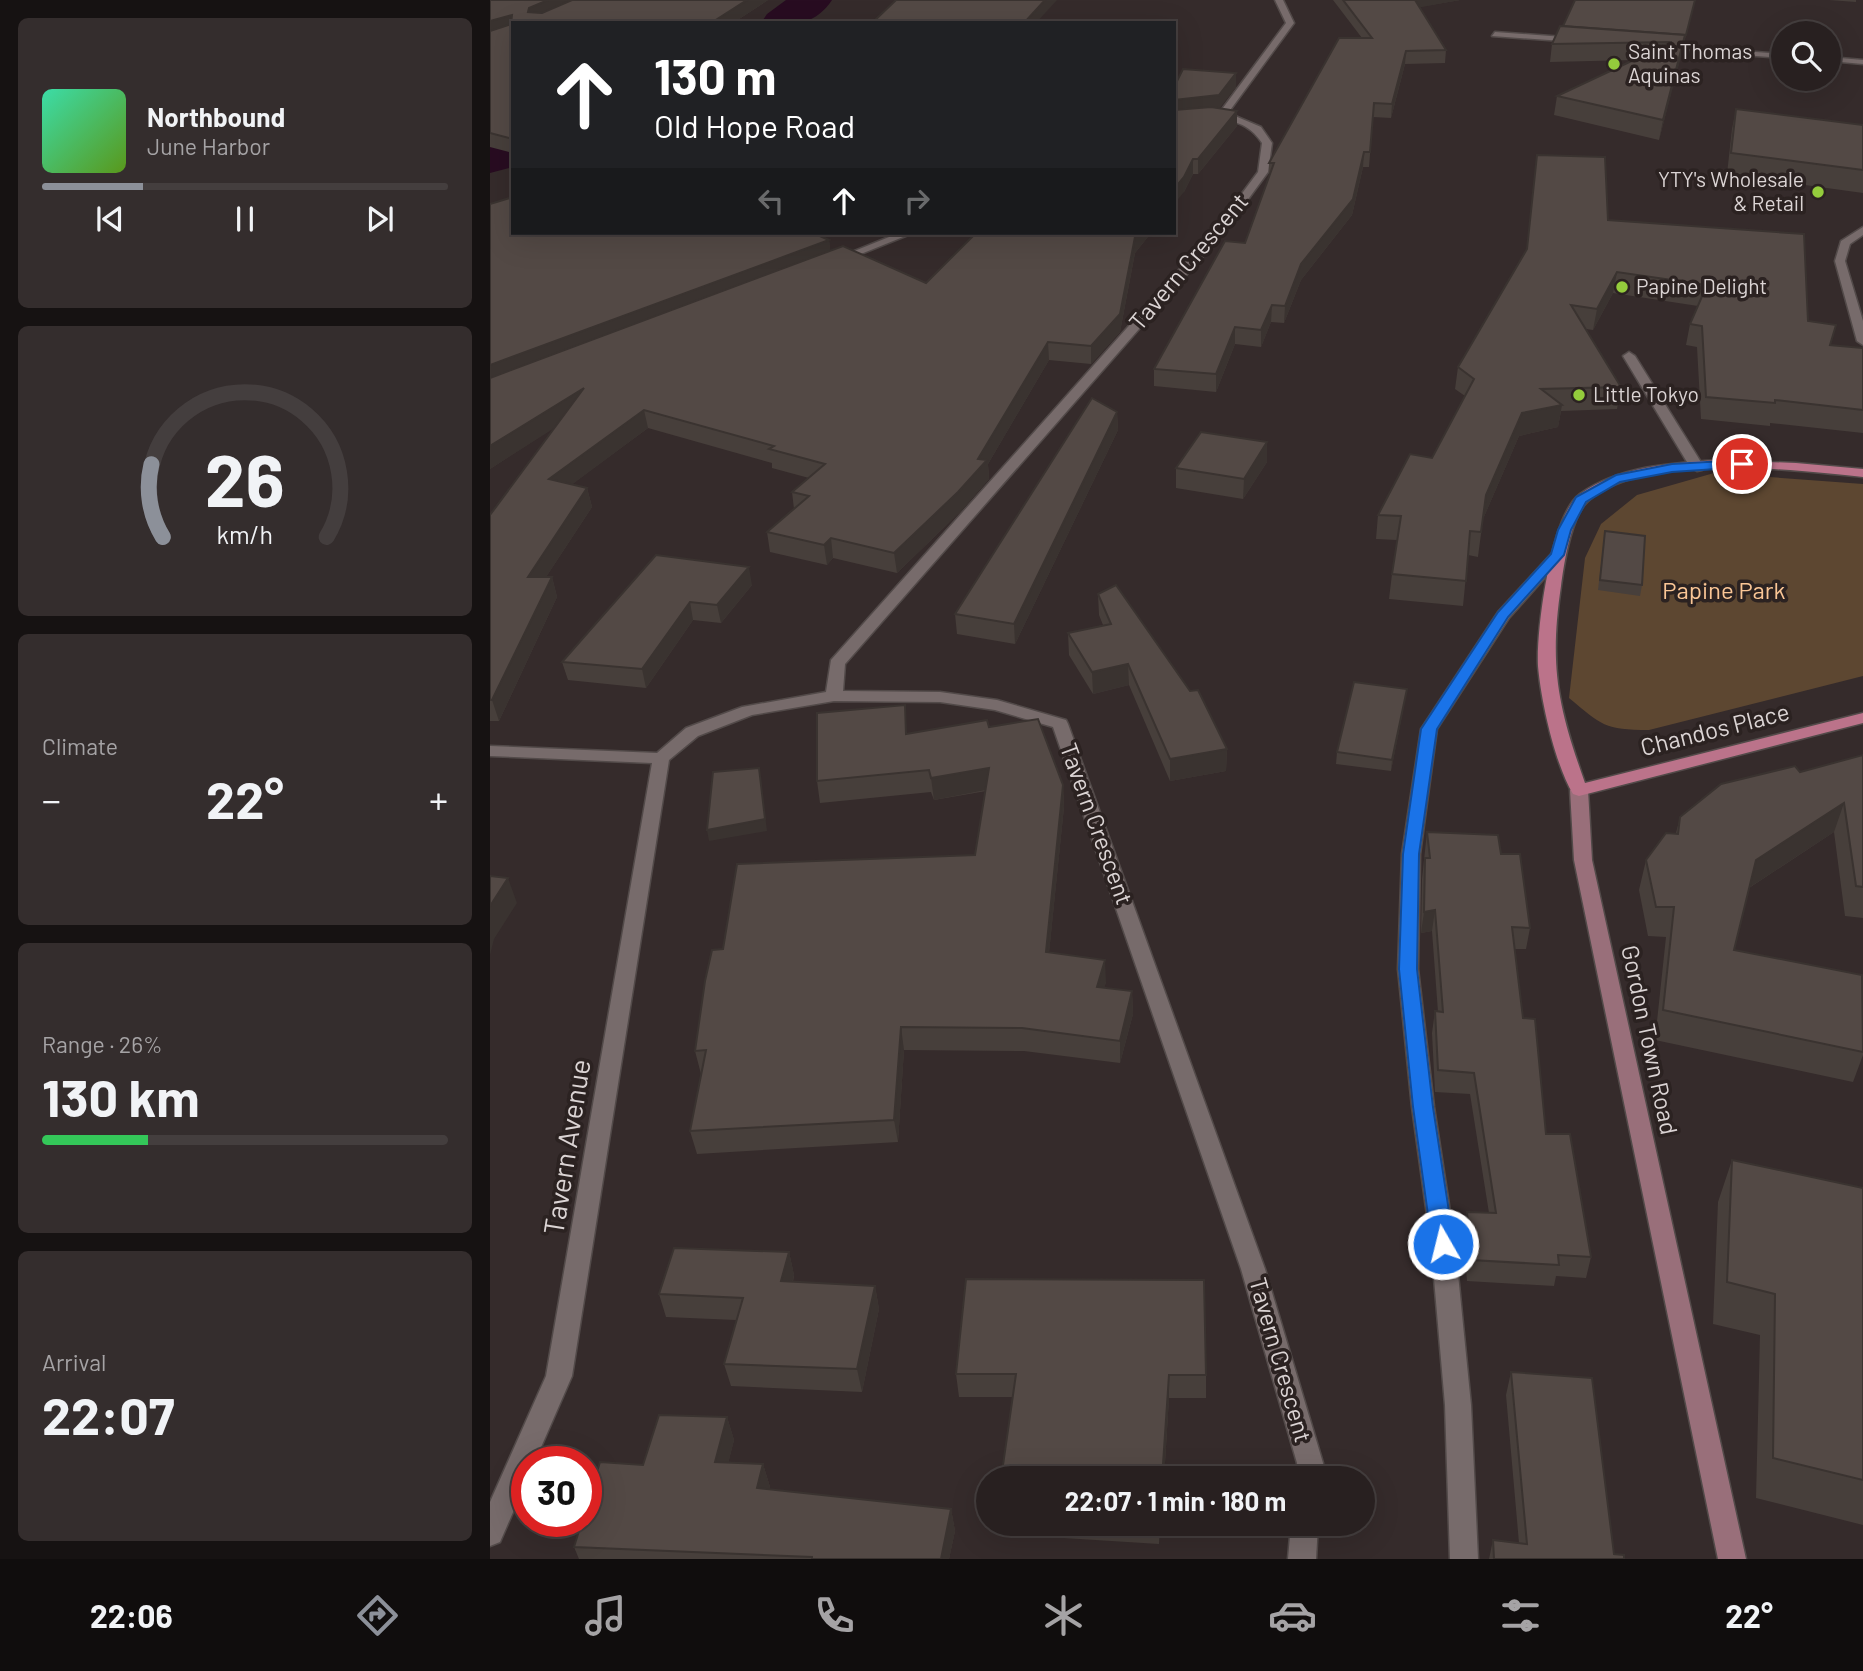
<!DOCTYPE html>
<html lang="en">
<head>
<meta charset="utf-8">
<style>
  :root { --surface:#282020; --page:#342d2d; --text:#f1f3f6; --muted:#a5a3a5; --line:#443e3e; --accent:#8c9099 }
  body { margin:0; font-family:Barlow,sans-serif; background:var(--page); color:var(--text); height:100vh; display:flex; flex-direction:column; font-size:26px; white-space:nowrap }
  * { box-sizing:border-box; margin:0 }
  p { font-size:23px; color:var(--muted) }
  .icon { flex:none; width:38px; height:38px; fill:none; stroke:currentColor; stroke-width:2; stroke-linecap:round; stroke-linejoin:round }
  .map { position:relative; flex:1; overflow:hidden }
  .panel { display:flex; flex-direction:column; gap:18px; padding:18px; background:#161212; width:490px }
  .panel>* { flex:none }
  .hud { position:absolute; left:21px; top:21px; width:665px; height:214px; border-radius:0px; box-shadow:0 7px 28px #0002,0 0 0 2px var(--line); background:#202124; color:#fff; overflow:hidden }
  .buttons { position:absolute; left:1281px; top:21px; display:grid; gap:14px }
  .buttons a { display:grid; place-items:center; width:70px; height:70px; border-radius:50%; background:var(--surface); box-shadow:0 7px 28px #0002,0 0 0 2px var(--line); font-size:35px }
  .speed { position:absolute; left:21px; top:1446px; display:flex; gap:14px; font-size:35px; font-weight:700; text-align:center }
  .speed>* { display:grid; place-content:center; width:91px; height:91px; border-radius:50%; background:var(--surface); box-shadow:0 7px 28px #0002,0 0 0 2px var(--line); line-height:1 }
  .speed .limit { border:10px solid #d22; background:#fff; color:#111 }
  .pin { position:absolute; display:grid; place-items:center; width:60px; height:60px; color:#fff; margin:-30px; border:4px solid #fff; border-radius:50%; box-shadow:0 2px 7px #0007 }
  .me { position:absolute; width:77px; margin:-38px; rotate:352deg; stroke-linejoin:round; filter:drop-shadow(0 0 5px #0008) }
  .turn { display:flex; align-items:center; gap:24px; height:147px; padding:0 28px; font-size:32px }
  .turn .icon { width:91px; height:91px; stroke-width:2.5 }
  .turn b { display:block; font-size:49px; line-height:60px }
  .lanes { display:flex; align-items:center; height:66px; padding:0 28px; background:#0003; justify-content:center; gap:35px; direction:ltr }
  .lanes .off { opacity:.35 }
  .big { font-size:52px; font-weight:700; line-height:1.1 }
  .panel .card { flex:1; display:flex; flex-direction:column; justify-content:center; gap:10px; min-width:0; padding:0 24px; border-radius:10px; background:var(--page) }
  .panel .dial { align-items:center; gap:0 }
  .dial svg { height:182px; overflow:visible; fill:none; stroke:var(--line); stroke-width:7; stroke-linecap:round; text-anchor:middle }
  .dial text { fill:var(--text); stroke:none }
  .song { display:flex; align-items:center; gap:21px }
  .cover { width:84px; height:84px; border-radius:10px; background:linear-gradient(135deg,hsl(160 70% 55%),hsl(90 70% 35%)) }
  .played { height:7px; border-radius:4px; background:linear-gradient(90deg,var(--accent) 25%,var(--line) 25%) }
  .keys { display:flex; justify-content:space-around; direction:ltr }
  .heat { display:flex; justify-content:space-between; align-items:center; font-size:38px; direction:ltr }
  .charge { height:10px; border-radius:5px; background:linear-gradient(90deg,#34c759 26%,var(--line) 0) }
  .trip { position:absolute; left:486px; top:1466px; width:399px; height:70px; border-radius:35px; background:var(--surface); box-shadow:0 7px 28px #0002,0 0 0 2px var(--line); font-weight:700; line-height:70px; text-align:center }
  .tabs { display:flex; height:112px; justify-content:space-around; align-items:center; background:#100d0d; color:var(--muted) }
  .tabs .icon { width:49px; height:49px }
  .tabs .selected { color:var(--accent) }
  .tabs b { font-size:32px; color:var(--text) }
  main { display:flex; flex:1; min-height:0 }
  .map>svg:first-child { display:block }
  .green { fill:#5d4731 }
  .lines { fill:none; stroke-linecap:round; stroke-linejoin:round }
  .river { fill:#280c21; fill-rule:evenodd }
  .lane-casing { stroke:#524a49; stroke-width:3 }
  .street-casing { stroke:#524a49; stroke-width:3 }
  .secondary-casing { stroke:#524a49; stroke-width:3 }
  .primary-casing { stroke:#524a49; stroke-width:3 }
  .lane { fill:#776b6b; fill-rule:evenodd }
  .street { fill:#776b6b; fill-rule:evenodd }
  .secondary { fill:#996f7a; fill-rule:evenodd }
  .primary { fill:#bb738a; fill-rule:evenodd }
  .wall { fill:#473f3b }
  .shaded-wall { fill:#3a3330 }
  .building { fill:#534945; stroke:#3a3330; stroke-width:2 }
  .route { fill:#1a73e8; stroke:#114b97; stroke-width:2 }
  .poi-dot { fill:#94cc3c; stroke:#2b2221; stroke-width:2.5 }
  .labels { text-anchor:middle; stroke-width:7; stroke-linejoin:round; paint-order:stroke }
  .far-poi-label { font-size:21px; fill:#dbd4d4; stroke:#2b2221; text-anchor:start }
  .street-label { font-size:24px; fill:#dbd4d4; stroke:#2b2221 }
  .park-label { font-size:24px; fill:#fac696; stroke:#2b2221 }
  .near-street-label { font-size:28px; fill:#dbd4d4; stroke:#2b2221 }
</style>
</head>
<body>
<main>
<section class="panel">
<div class="card">
<div class="song"><i class="cover"></i><div><b>Northbound</b><p>June Harbor</p></div></div>
<div class="played"></div>
<div class="keys"><svg class="icon" aria-label="previous" viewBox="0 0 24 24"><path d="M18 5L8 12l10 7zM5 5v14"/></svg><svg class="icon" aria-label="pause" viewBox="0 0 24 24"><path d="M8 5v14M16 5v14"/></svg><svg class="icon" aria-label="next" viewBox="0 0 24 24"><path d="M6 5l10 7-10 7zM19 5v14"/></svg></div>
</div>
<div class="card dial"><svg viewBox="0 0 100 80">
<path d="M14 69A42 42 0 1 1 86 69"/>
<path d="M14 69A42 42 0 0 1 9 37" stroke="#8c9099"/>
<text x="50" y="56" font-size="32" font-weight="700">26</text>
<text x="50" y="72" font-size="11">km/h</text>
</svg></div>
<div class="card"><p>Climate</p>
<div class="heat"><a>−</a><b class="big">22°</b><a>+</a></div>
</div>
<div class="card"><p>Range · 26%</p><b class="big">130 km</b><div class="charge"></div></div>
<div class="card"><p>Arrival</p><b class="big">22:07</b></div>
</section>
<div class="map">
<svg width="1373" height="1559" viewBox="0 0 1373 1559">
  <rect width="100%" height="100%" fill="#352b2b"/>
  <path class="green" d="M1224,473L1373,484V676L1159,730C1114,730 1112,725 1079,698L1095,558L1111,524L1147,495Z"/>
  <g class="lines">
    <g class="river">
      <path d="M296,0H342C322,29 302,23 271,23L277,14Z"/>
      <path d="M23,135V167L0,173V141Z"/>
    </g>
    <g class="lane-casing">
      <g id="lane">
        <path d="M1005,32L1087,38L1091,40L1087,42L1002,36Z"/>
        <path d="M1168,45L1293,54V58L1171,49Z"/>
        <path d="M1339,57L1373,60V64L1339,61Z"/>
        <path d="M1373,227V235L1360,244L1355,261L1373,321V345L1367,341L1345,261L1351,241Z"/>
        <path d="M1139,352L1145,356L1214,467L1212,470L1207,471L1200,467L1133,356Z"/>
      </g>
    </g>
    <g class="street-casing">
      <g id="street">
        <path d="M785,0H793L804,23L738,113L771,127L782,143L778,172L735,231L355,664L353,691L450,692L507,700L576,720L578,724L775,1269L833,1463L832,1479H806L807,1463L751,1269L563,727L505,710L450,702L344,701L262,715L208,736L179,760L82,1376L45,1461H37V1480L10,1542L0,1546V1502L56,1376L162,763L0,756V746L167,753L196,728L252,707L336,692L341,660L727,227L768,172L772,143C752,112 716,118 684,122V116L730,112L796,23Z"/>
        <path d="M409,233H423L351,262L342,260Z"/>
        <path d="M1068,551L1075,555L1019,618L947,729L930,854L928,969L944,1107L965,1244L981,1405L988,1559H960L955,1405L941,1244L922,1107L908,969L912,854L931,729L1008,612L1063,552Z"/>
        <path d="M801,1524H828L826,1559H798Z"/>
      </g>
    </g>
    <g class="secondary-casing">
      <path id="secondary" d="M1089,784L1098,790L1102,860L1256,1559H1228L1084,860L1080,790Z"/>
    </g>
    <g class="primary-casing">
      <path id="primary" d="M1228,460L1306,463L1373,469V477C1303,470 1155,451 1098,501C1081,516 1074,564 1071,586C1059,667 1068,707 1095,783L1373,713V723L1089,796L1083,794C1065,764 1051,701 1048,666C1046,630 1061,515 1090,494C1130,466 1182,463 1228,460Z"/>
    </g>
    <use href="#lane" class="lane"/>
    <use href="#street" class="street"/>
    <use href="#secondary" class="secondary"/>
    <use href="#primary" class="primary"/>
  </g>
  <g class="wall">
    <path d="M0,0H278L243,23H23V153L0,147Z"/>
    <path d="M843,0H970L929,7L956,50L955,63L915,64L901,118L883,117L879,167H873L862,215L811,280L794,323L781,322L771,347L745,344L726,392L664,386V369L755,243L779,178V163L872,38Z"/>
    <path d="M1085,0H1205L1169,140L1064,115L1067,96L1143,60L1060,62L1062,44L1073,26Z"/>
    <path d="M1339,0H1366V2Z"/>
    <path d="M746,73V87L729,108L747,126L708,174H703L694,192L684,87Z"/>
    <path d="M1246,109L1373,125V193L1237,174L1242,129Z"/>
    <path d="M0,204L23,233H326H324L339,240L340,250L436,283L486,233H661L645,253L630,332L601,364L559,360L498,464L499,479L470,512L407,573L343,558L337,565L280,552L277,532L304,509L302,492L319,478L282,468V463L158,428L82,484L97,488L102,507L56,577H62L67,597L9,721H0V515L65,427L0,469Z"/>
    <path d="M1118,220L1318,321L1341,345L1373,348V433L1280,423V426L1211,419L1207,347L1196,345L1200,324L1208,306L1123,293L1103,330L1096,329L1131,387L1127,409L1071,411L1068,427L1029,436L993,519L988,557L978,555L973,606L899,599L902,574L907,540L886,539L888,515L942,458L975,396L965,389L968,367Z"/>
    <path d="M627,412L628,430L525,644L467,634L465,614Z"/>
    <path d="M777,462L753,499L686,488V468Z"/>
    <path d="M1115,531L1152,585L1150,596L1108,590Z"/>
    <path d="M166,555L262,585L231,623L203,620L156,688L78,680L72,662Z"/>
    <path d="M608,594L737,749L736,771L680,781L639,685L603,694L579,655L578,633L613,625L609,615Z"/>
    <path d="M917,689L915,700L901,771L846,764L847,752Z"/>
    <path d="M499,727L573,785L574,807L559,952L616,982L614,988L642,991L643,1014L630,1063L534,1051L414,1050L408,1142L207,1154L200,1131L211,1074L205,1051L233,949L485,855L496,791L444,800L441,792L330,803L327,781L418,734Z"/>
    <path d="M1373,755V918L1355,916L1344,832L1259,888L1244,950L1373,1016V1055L1363,1082L1165,1040L1176,937L1158,936L1149,890L1156,860L1186,833L1190,817L1310,772Z"/>
    <path d="M937,832L1011,854L1040,928L1036,949H1024L1033,1018L1056,1134L1101,1257L1096,1278L1066,1276L1064,1286L977,1281L973,1233L977,1212L999,1213L980,1094L945,1092L942,1033L945,1011L948,1012L942,931L931,933L932,879Z"/>
    <path d="M1242,1160L1373,1188V1525L1266,1498L1270,1335L1223,1324L1228,1202Z"/>
    <path d="M299,1252L304,1275L303,1282L385,1286L389,1309L372,1392L241,1386L234,1364L246,1320L176,1317L169,1294Z"/>
    <path d="M1021,1372L1124,1554L1134,1559H999L1003,1540L1029,1543L1016,1395Z"/>
    <path d="M466,1374L716,1375V1398H679L674,1479H511L523,1397H469Z"/>
    <path d="M237,1417L244,1440L238,1463L273,1464L280,1487L279,1489L461,1509L465,1531L459,1559H89L84,1547L153,1465Z"/>
    <path d="M508,1524H670L669,1544L509,1534Z"/>
  </g>
  <g class="shaded-wall">
    <path d="M58,0H89L41,23L38,12L39,8Z"/>
    <path d="M257,0H278L243,23H221Z"/>
    <path d="M555,0H567L546,23H534Z"/>
    <path d="M922,0H970L921,9Z"/>
    <path d="M22,15L23,23L0,35V21Z"/>
    <path d="M1195,35L1192,53L1169,140L1173,120Z"/>
    <path d="M916,51L915,64L901,118L902,104Z"/>
    <path d="M746,73V87L729,109L684,114V100Z"/>
    <path d="M747,111V126L708,174V159Z"/>
    <path d="M874,152L873,167L862,215L811,280L794,323L795,306L811,264Z"/>
    <path d="M703,159V174L694,192L684,204V189Z"/>
    <path d="M648,233H661L645,253L630,332L601,364V346L645,237Z"/>
    <path d="M339,240L341,256L0,385V365Z"/>
    <path d="M1127,272L1123,293L1103,330L1107,309Z"/>
    <path d="M782,305L781,322L771,347V330Z"/>
    <path d="M745,327V344L726,392V374Z"/>
    <path d="M558,342L559,360L498,464L499,479L470,512L407,573L404,553L488,459Z"/>
    <path d="M94,388L99,406L0,469V446Z"/>
    <path d="M1072,405L1068,427L1029,436L993,519L988,557L996,495L1032,413Z"/>
    <path d="M154,410L158,428L64,498L59,479Z"/>
    <path d="M627,412L628,430L525,644L524,624Z"/>
    <path d="M777,442V462L753,499L754,479Z"/>
    <path d="M97,488L102,507L43,597L38,577Z"/>
    <path d="M341,538L343,558L337,565L334,545Z"/>
    <path d="M259,567L262,585L231,623L227,605Z"/>
    <path d="M62,577L67,597L9,721L2,700Z"/>
    <path d="M200,602L203,620L156,688L152,669Z"/>
    <path d="M638,664L639,685L603,694L602,672Z"/>
    <path d="M917,689L915,700L901,771L902,760Z"/>
    <path d="M737,749L736,771L680,781V759Z"/>
    <path d="M269,768L277,831L219,841L217,830Z"/>
    <path d="M499,768L501,789L444,800L441,778Z"/>
    <path d="M573,785L574,807L557,974L556,952Z"/>
    <path d="M1354,803L1344,832L1257,889L1266,860Z"/>
    <path d="M18,878L27,903L4,939L0,955V906Z"/>
    <path d="M945,910L942,931L931,933L934,912Z"/>
    <path d="M615,960L616,982L608,1010L607,987Z"/>
    <path d="M642,991L643,1014L630,1063V1041Z"/>
    <path d="M411,1027L414,1050L408,1142L404,1120Z"/>
    <path d="M299,1252L304,1275L297,1304L291,1281Z"/>
    <path d="M385,1286L389,1309L372,1392L367,1369Z"/>
    <path d="M679,1375V1398L674,1479H672Z"/>
    <path d="M237,1417L244,1440L233,1485L225,1462Z"/>
    <path d="M273,1464L280,1487L274,1510L267,1488Z"/>
    <path d="M461,1509L465,1531L459,1559H451Z"/>
    <path d="M669,1524H670L669,1544Z"/>
  </g>
  <g class="building">
    <path d="M0,0H58L39,8L38,12L52,13L82,0H257L221,23H23V139L0,133V31L21,24L22,15L0,21Z"/>
    <path d="M406,0H555L534,23H382Z"/>
    <path d="M853,0H925L956,50L916,51L902,104L884,103L880,152H874L863,199L811,264L795,306L782,305L771,330L745,327L726,374L664,369L735,241L755,243L784,163H779L849,38H882Z"/>
    <path d="M1085,0H1205L1196,35L1073,26Z"/>
    <path d="M1070,26L1195,35L1173,120L1067,96L1182,42L1062,44Z"/>
    <path d="M693,69L746,73L729,95L684,100V87Z"/>
    <path d="M721,107L747,111L708,159H703L694,177L684,189V110Z"/>
    <path d="M1246,109L1373,125V170L1241,153Z"/>
    <path d="M1047,155L1115,157L1118,220L1314,234L1318,321L1346,325L1340,345L1373,348V410L1285,400V403L1216,397L1212,326L1200,324L1217,285L1127,272L1107,309L1081,305L1131,387L1051,389L1072,405L1032,413L996,495L991,532L980,531L976,581L902,574L911,516L888,515L920,454L942,458L984,379L968,367L1037,249Z"/>
    <path d="M23,197V233H323L339,240L0,365V204Z"/>
    <path d="M486,233H648L645,237L630,314L601,346L558,342L488,459L497,460L468,492L404,553L341,538L334,545L277,532L319,496L302,492L335,464L279,449L284,446L154,410L59,479L97,488L38,577H62L2,700H0V515L94,388L0,446V378L353,246L436,283Z"/>
    <path d="M602,398L627,412L524,624L465,614Z"/>
    <path d="M711,432L777,442L754,479L686,468Z"/>
    <path d="M1115,531L1155,536L1152,585L1110,580Z"/>
    <path d="M166,555L259,567L227,605L200,602L152,669L72,662Z"/>
    <path d="M626,585L700,691L708,690L737,749L680,759L638,664L602,672L578,633L621,624L608,594Z"/>
    <path d="M864,682L917,689L902,760L847,752Z"/>
    <path d="M415,705L416,734L497,720L499,727L548,719L573,785L556,952L615,960L607,987L642,991L630,1041L532,1028L411,1027L404,1120L200,1131L216,1050L205,1051L215,981L222,950L233,949L247,864L485,855L499,768L441,778L439,770L327,781V713Z"/>
    <path d="M1373,755V887L1366,886L1354,803L1266,860L1244,950L1372,975L1373,1052L1173,1010L1184,907H1166L1156,860L1176,833L1188,834L1190,817L1231,784L1305,766L1310,772Z"/>
    <path d="M269,768L275,819L217,830L223,772Z"/>
    <path d="M937,832L1008,835L1011,854H1030L1040,928L1022,927L1033,1018L1045,1019L1056,1134H1080L1101,1257L1068,1255L1069,1265L981,1260L977,1212L1006,1213L984,1073L948,1070L945,1011L953,1012L945,910L934,912L935,858H940Z"/>
    <path d="M0,876L18,878L0,906Z"/>
    <path d="M1242,1160L1373,1188V1480L1283,1458L1285,1294L1237,1282Z"/>
    <path d="M184,1248L299,1252L291,1281L385,1286L367,1369L234,1364L253,1298L169,1294Z"/>
    <path d="M476,1279L714,1280L716,1375H679L672,1479H511L526,1374H466Z"/>
    <path d="M1021,1372L1102,1378L1124,1554L1134,1555V1559H1004L1003,1540L1037,1544Z"/>
    <path d="M169,1415L237,1417L225,1462L273,1464L267,1488L461,1509L451,1559H322V1557L84,1547L92,1521H96V1507L110,1462L153,1465Z"/>
  </g>
  <path class="route" d="M1252,460L1258,464L1256,467L1182,472L1130,482L1096,502L1081,530L1074,555L1018,617L947,729L929,854L927,969L943,1107L964,1244L960,1250L953,1253L945,1250L942,1244L923,1107L909,969L913,854L931,729L1008,612L1061,554L1068,530L1086,497L1126,475L1182,464Z"/>
  <g class="poi-dot">
    <circle cx="1124" cy="64" r="7"/>
    <circle cx="1328" cy="192" r="7"/>
    <circle cx="1132" cy="287" r="7"/>
    <circle cx="1089" cy="395" r="7"/>
  </g>
  <g class="labels">
    <g class="far-poi-label">
      <text x="1138" y="59">Saint Thomas<tspan x="1138" dy="24">Aquinas</tspan></text>
      <text x="1314" y="187" text-anchor="end">YTY's Wholesale<tspan x="1314" dy="24">&amp; Retail</tspan></text>
      <text x="1146" y="294">Papine Delight</text>
      <text x="1103" y="402">Little Tokyo</text>
    </g>
    <g class="street-label">
      <text transform="translate(699 262) rotate(-50)" y="8">Tavern Crescent</text>
      <text transform="translate(1225 730) rotate(-14)" y="8">Chandos Place</text>
      <text transform="translate(606 824) rotate(70)" y="8">Tavern Crescent</text>
      <text transform="translate(1159 1040) rotate(78)" y="8">Gordon Town Road</text>
      <text transform="translate(790 1360) rotate(74)" y="8">Tavern Crescent</text>
    </g>
    <g class="park-label">
      <text x="1234" y="599">Papine Park</text>
    </g>
    <g class="near-street-label">
      <text transform="translate(77 1147) rotate(-81)" y="10">Tavern Avenue</text>
    </g>
  </g>
</svg>
<div class="buttons">
<a><svg class="icon" aria-label="search" viewBox="0 0 24 24"><circle cx="10" cy="10" r="6"/><path d="M15 15l6 6"/></svg></a>
</div>
<div class="speed"><div class="limit">30</div></div>
<div class="pin" style="left:1252px;top:464px;background:#d93025"><svg class="icon" aria-label="arrive" viewBox="0 0 24 24"><path d="M6 21V4h12l-3 4 3 4H6"/></svg></div>
<svg class="me" style="left:953px;top:1244px" viewBox="-20 -20 40 40"><circle r="17" fill="#1a73e8" stroke="#fff" stroke-width="3"/><path d="M0-11L8 9 0 5-8 9z" fill="#fff"/></svg>
<div class="trip">22:07 · 1 min · 180 m</div>
<div class="hud">
<div class="turn"><svg class="icon" aria-label="ahead" viewBox="0 0 24 24"><path d="M12 20V5M6 11l6-6 6 6"/></svg><div><b>130 m</b>Old Hope Road</div></div>
<div class="lanes"><svg class="icon off" aria-label="left" viewBox="0 0 24 24"><path d="M17 20v-9H6M10 6l-5 5 5 5"/></svg><svg class="icon" aria-label="ahead" viewBox="0 0 24 24"><path d="M12 20V5M6 11l6-6 6 6"/></svg><svg class="icon off" aria-label="right" viewBox="0 0 24 24"><path d="M7 20v-9h11M14 6l5 5-5 5"/></svg></div>
</div>
</div>
</main>
<nav class="tabs">
<b>22:06</b>
<svg class="icon selected" aria-label="directions" viewBox="0 0 24 24"><path d="M12 3l9 9-9 9-9-9zM9 14v-3h6M13 9l2 2-2 2"/></svg>
<svg class="icon" aria-label="music" viewBox="0 0 24 24"><path d="M9 18V5l10-2v13"/><circle cx="6" cy="18" r="3"/><circle cx="16" cy="16" r="3"/></svg>
<svg class="icon" aria-label="phone" viewBox="0 0 24 24"><path d="M5 4h4l2 5-3 2q2 4 5 5l2-3 5 2v4C11 20 4 13 5 4z"/></svg>
<svg class="icon" aria-label="climate" viewBox="0 0 24 24"><path d="M12 3v18M4 7l16 10M4 17L20 7"/></svg>
<svg class="icon" aria-label="car" viewBox="0 0 24 24"><path d="M5 17H2v-5l4-1 3-4h7l3 4 3 1v5h-3M9 17h6M6 11h13"/><circle cx="7" cy="17" r="2"/><circle cx="17" cy="17" r="2"/></svg>
<svg class="icon" aria-label="filters" viewBox="0 0 24 24"><path d="M4 7h16M4 17h16"/><circle cx="9" cy="7" r="2"/><circle cx="15" cy="17" r="2"/></svg>
<b>22°</b>
</nav>
</body>
</html>
